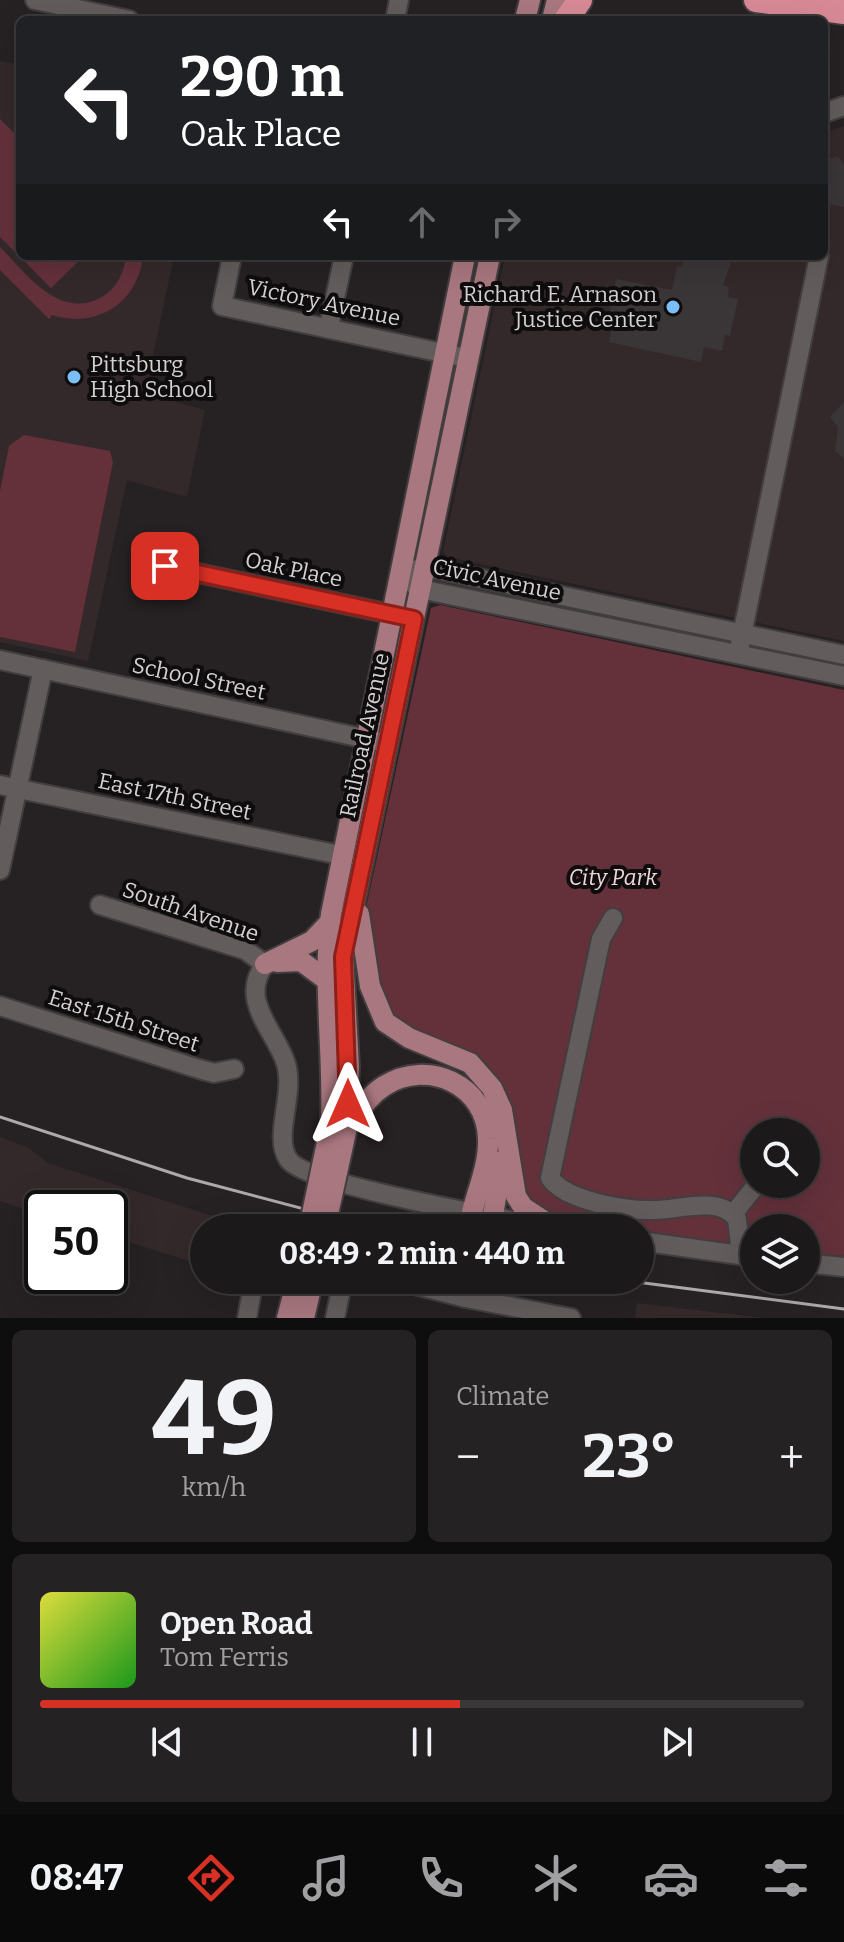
<!DOCTYPE html>
<html lang="en">
<head>
<meta charset="utf-8">
<style>
  :root { --surface:#1c191a; --page:#252223; --text:#f1f3f6; --muted:#a0a0a2; --line:#3a3839; --accent:#d93025 }
  body { margin:0; font-family:Bitter,serif; background:var(--page); color:var(--text); height:100vh; display:flex; flex-direction:column; font-size:30px; white-space:nowrap }
  * { box-sizing:border-box; margin:0 }
  p { font-size:26px; color:var(--muted) }
  .icon { flex:none; width:44px; height:44px; fill:none; stroke:currentColor; stroke-width:2; stroke-linecap:round; stroke-linejoin:round }
  .map { position:relative; height:1318px; overflow:hidden }
  .side { display:flex; flex-direction:column; gap:12px; padding:12px; background:#0f0e0e; flex:1 }
  .side>* { flex:none }
  .hud { position:absolute; left:16px; top:16px; width:812px; height:244px; border-radius:12px; box-shadow:0 8px 32px #0002,0 0 0 2px var(--line); background:#202124; color:#fff; overflow:hidden }
  .tools { position:absolute; left:740px; top:1118px; display:grid; gap:16px }
  .tools a { display:grid; place-items:center; width:80px; height:80px; border-radius:50%; background:var(--surface); box-shadow:0 8px 32px #0002,0 0 0 2px var(--line); font-size:40px }
  .speed { position:absolute; left:24px; top:1190px; display:flex; gap:16px; font-size:40px; font-weight:700; text-align:center }
  .speed>* { display:grid; place-content:center; width:104px; height:104px; border-radius:50%; background:var(--surface); box-shadow:0 8px 32px #0002,0 0 0 2px var(--line); line-height:1 }
  .speed .limit { border:4px solid #111; border-radius:12px; background:#fff; color:#111 }
  .pin { position:absolute; display:grid; place-items:center; width:68px; height:68px; color:#fff; margin:-34px; border-radius:16px; box-shadow:0 4px 12px #0006 }
  .me { position:absolute; width:88px; margin:-44px; rotate:0deg; stroke-linejoin:round; filter:drop-shadow(0 0 6px #0008) }
  .turn { display:flex; align-items:center; gap:28px; height:168px; padding:0 32px; font-size:36px }
  .turn .icon { width:104px; height:104px; stroke-width:2.5 }
  .turn b { display:block; font-size:56px; line-height:68px }
  .lanes { display:flex; align-items:center; height:76px; padding:0 32px; background:#0003; justify-content:center; gap:40px; direction:ltr }
  .lanes .off { opacity:.35 }
  .big { font-size:60px; font-weight:700; line-height:1.1 }
  .side .tile { flex:1; display:flex; flex-direction:column; justify-content:center; gap:12px; min-width:0; padding:0 28px; border-radius:12px; background:var(--page) }
  .side .dial { align-items:center; gap:0 }
  .dial b { font-size:104px; line-height:1 }
  .song { display:flex; align-items:center; gap:24px }
  .cover { width:96px; height:96px; border-radius:12px; background:linear-gradient(135deg,hsl(60 70% 55%),hsl(120 70% 35%)) }
  .played { height:8px; border-radius:4px; background:linear-gradient(90deg,var(--accent) 55%,var(--line) 55%) }
  .keys { display:flex; justify-content:space-around; direction:ltr }
  .heat { display:flex; justify-content:space-between; align-items:center; font-size:44px; direction:ltr }
  .side .tiles { flex:1; display:grid; gap:12px; grid-template-columns:1fr 1fr }
  .tile:last-child { grid-column:span 2 }
  .trip { position:absolute; left:190px; top:1214px; width:464px; height:80px; border-radius:40px; background:var(--surface); box-shadow:0 8px 32px #0002,0 0 0 2px var(--line); font-weight:700; line-height:80px; text-align:center }
  .dock { display:flex; height:128px; justify-content:space-around; align-items:center; background:#0b0a0a; color:var(--muted) }
  .dock .icon { width:56px; height:56px }
  .dock .current { color:var(--accent) }
  .dock b { font-size:36px; color:var(--text) }
  .map>svg:first-child { display:block }
  .built { fill:#34292a }
  .green { fill:#64313b; fill-rule:evenodd }
  .building { fill:#3a3536 }
  .lines { fill:none; stroke-linecap:round; stroke-linejoin:round }
  .minor-casing { stroke:#423e3f; stroke-width:22 }
  .major-casing { stroke:#423e3f; stroke-width:24 }
  .highway-casing { stroke:#423e3f; stroke-width:28 }
  .minor { stroke:#625c5d; stroke-width:18 }
  .major { stroke:#a9777f; stroke-width:20 }
  .highway { stroke:#d88996; stroke-width:24 }
  .rail { stroke:#ada9a9; stroke-width:3 }
  .major-bridge-casing { stroke:#423e3f; stroke-width:24; stroke-linecap:butt }
  .major-bridge { stroke:#a9777f; stroke-width:20 }
  .route-casing { stroke:#8d1f18; stroke-width:20 }
  .route { stroke:#d93025; stroke-width:14 }
  .poi-dot { fill:#7abff8; stroke:#0e0c0c; stroke-width:3 }
  .labels { text-anchor:middle; stroke-width:8; stroke-linejoin:round; paint-order:stroke }
  .poi-label { font-size:22px; fill:#d4d1d1; stroke:#0e0c0c; text-anchor:end }
  .street-label { font-size:22px; fill:#d4d1d1; stroke:#0e0c0c }
  .park-label { font-size:22px; font-style:italic; fill:#f1d6d9; stroke:#0e0c0c }
</style>
</head>
<body>
<div class="map">
<svg width="844" height="1318" viewBox="0 0 844 1318">
  <rect width="100%" height="100%" fill="#262122"/>
  <g class="built">
    <path d="M0,61L20,65V256H174L145,393L205,410L187,497L127,480L88,661L0,642Z"/>
    <path d="M844,126V641L447,557L443,552L505,256H824V133Z"/>
    <path d="M0,1137L29,1148L48,1163L250,1228H204V1266L110,1236V1208H42V1215L0,1201Z"/>
    <path d="M637,1303L764,1318H635Z"/>
  </g>
  <g class="green">
    <path d="M0,119L20,139V256H84L51,288L0,237Z"/>
    <path d="M0,247C26,273 59,321 102,297C117,288 124,273 126,256H143C138,303 97,329 52,315L49,319L0,270Z"/>
    <path d="M24,435L110,451L113,462L75,652L0,637V491L9,446Z"/>
    <path d="M440,605L844,690V1256L806,1253V1228H754V1247L640,1233V1228H612L557,1219L525,1196L501,1094L395,1020L383,1001L366,908L431,608ZM754,1132H806V1184H754Z"/>
  </g>
  <g class="building">
    <path d="M838,156L844,165V207L824,203V161Z"/>
    <path d="M686,256H713L731,263L723,285L729,287L728,297L738,299L730,336L725,335L722,351L704,347L701,362L609,342L614,316H609L616,279L672,290L677,266L681,267Z"/>
    <path d="M844,402V459L835,451L838,427L830,417Z"/>
  </g>
  <g class="lines">
    <g class="minor-casing">
      <g id="minor">
        <path d="M35,0L129,20"/>
        <path d="M395,20L399,0"/>
        <path d="M824,113L844,106"/>
        <path d="M232,256L222,306L466,358"/>
        <path d="M329,326L344,256"/>
        <path d="M165,566L414,619"/>
        <path d="M411,571L425,567L844,655"/>
        <path d="M400,574L420,589L844,676"/>
        <path d="M740,645L819,256"/>
        <path d="M0,660L381,742"/>
        <path d="M0,785L340,855"/>
        <path d="M0,870L43,669"/>
        <path d="M100,905L245,950L265,964C240,998 270,1025 284,1058C298,1091 272,1134 288,1159C304,1185 513,1220 553,1228"/>
        <path d="M613,918L601,939L550,1178C566,1201 626,1211 654,1210C679,1210 719,1195 737,1219L741,1255"/>
        <path d="M0,1006L199,1069L214,1073L234,1069"/>
        <path d="M733,1214L757,1184"/>
        <path d="M640,1241L754,1257"/>
        <path d="M806,1263L844,1267"/>
        <path d="M395,1280L466,1298L571,1318"/>
        <path d="M247,1318L254,1280"/>
        <path d="M335,1318L343,1280"/>
      </g>
    </g>
    <g class="major-casing">
      <g id="major">
        <path d="M525,20L530,0"/>
        <path d="M552,20L557,0"/>
        <path d="M359,914L370,986L385,1022L409,1038L470,1063L492,1088L502,1110L516,1196L523,1207L555,1228"/>
        <path d="M277,962L301,961L328,981"/>
        <path d="M265,964L312,941L329,923"/>
        <path d="M331,1123C334,1054 322,983 331,914L465,256"/>
        <path d="M347,1127L349,1067L343,957L490,256"/>
        <path d="M347,1127C358,1113 368,1096 384,1086C428,1058 487,1085 488,1139C489,1163 478,1189 472,1212"/>
        <path d="M493,1216L502,1161"/>
        <path d="M287,1318L297,1280"/>
        <path d="M304,1318L313,1280"/>
      </g>
    </g>
    <g class="highway-casing">
      <g id="highway">
        <path d="M756,0L844,12"/>
        <path d="M566,20L580,0"/>
      </g>
    </g>
    <use href="#minor" class="minor"/>
    <use href="#major" class="major"/>
    <use href="#highway" class="highway"/>
    <g class="rail">
      <path d="M0,1117L187,1178L376,1228"/>
      <path d="M621,1280L844,1309"/>
    </g>
    <g class="major-bridge-casing">
      <g id="major-bridge">
        <path d="M309,1228L331,1123"/>
        <path d="M325,1228L347,1127"/>
      </g>
    </g>
    <use href="#major-bridge" class="major-bridge"/>
  </g>
  <g class="lines">
    <g class="route-casing">
      <path id="route" d="M165,566L414,619L343,957L348,1104"/>
    </g>
    <use href="#route" class="route"/>
  </g>
  <g class="poi-dot">
    <circle cx="673" cy="307" r="8"/>
    <circle cx="74" cy="377" r="8"/>
  </g>
  <g class="labels">
    <g class="poi-label">
      <text x="657" y="302">Richard E. Arnason<tspan x="657" dy="25">Justice Center</tspan></text>
      <text x="90" y="372" text-anchor="start">Pittsburg<tspan x="90" dy="25">High School</tspan></text>
    </g>
    <g class="street-label">
      <text transform="translate(324 302) rotate(12)" y="8">Victory Avenue</text>
      <text transform="translate(294 569) rotate(12)" y="8">Oak Place</text>
      <text transform="translate(497 579) rotate(12)" y="8">Civic Avenue</text>
      <text transform="translate(199 678) rotate(12)" y="8">School Street</text>
      <text transform="translate(364 735) rotate(-78)" y="8">Railroad Avenue</text>
      <text transform="translate(175 796) rotate(12)" y="8">East 17th Street</text>
      <text transform="translate(191 911) rotate(19)" y="8">South Avenue</text>
      <text transform="translate(124 1020) rotate(18)" y="8">East 15th Street</text>
    </g>
    <g class="park-label">
      <text x="613" y="885">City Park</text>
    </g>
  </g>
</svg>
<div class="tools">
<a><svg class="icon" aria-label="search" viewBox="0 0 24 24"><circle cx="10" cy="10" r="6"/><path d="M15 15l6 6"/></svg></a>
<a><svg class="icon" aria-label="layers" viewBox="0 0 24 24"><path d="M12 4l9 5-9 5-9-5zM3 14l9 5 9-5"/></svg></a>
</div>
<div class="speed"><div class="limit">50</div></div>
<div class="pin" style="left:165px;top:566px;background:#d93025"><svg class="icon" aria-label="arrive" viewBox="0 0 24 24"><path d="M6 21V4h12l-3 4 3 4H6"/></svg></div>
<svg class="me" style="left:348px;top:1104px" viewBox="-20 -20 40 40"><path d="M0-17L14 15 0 8-14 15z" fill="#d93025" stroke="#fff" stroke-width="4"/></svg>
<div class="trip">08:49 · 2 min · 440 m</div>
<div class="hud">
<div class="turn"><svg class="icon" aria-label="left" viewBox="0 0 24 24"><path d="M17 20v-9H6M10 6l-5 5 5 5"/></svg><div><b>290 m</b>Oak Place</div></div>
<div class="lanes"><svg class="icon" aria-label="left" viewBox="0 0 24 24"><path d="M17 20v-9H6M10 6l-5 5 5 5"/></svg><svg class="icon off" aria-label="ahead" viewBox="0 0 24 24"><path d="M12 20V5M6 11l6-6 6 6"/></svg><svg class="icon off" aria-label="right" viewBox="0 0 24 24"><path d="M7 20v-9h11M14 6l5 5-5 5"/></svg></div>
</div>
</div>
<section class="side">
<div class="tiles">
<div class="tile dial"><b>49</b><p>km/h</p></div>
<div class="tile"><p>Climate</p>
<div class="heat"><a>−</a><b class="big">23°</b><a>+</a></div>
</div>
<div class="tile">
<div class="song"><i class="cover"></i><div><b>Open Road</b><p>Tom Ferris</p></div></div>
<div class="played"></div>
<div class="keys"><svg class="icon" aria-label="previous" viewBox="0 0 24 24"><path d="M18 5L8 12l10 7zM5 5v14"/></svg><svg class="icon" aria-label="pause" viewBox="0 0 24 24"><path d="M8 5v14M16 5v14"/></svg><svg class="icon" aria-label="next" viewBox="0 0 24 24"><path d="M6 5l10 7-10 7zM19 5v14"/></svg></div>
</div>
</div>
</section>
<nav class="dock">
<b>08:47</b>
<svg class="icon current" aria-label="directions" viewBox="0 0 24 24"><path d="M12 3l9 9-9 9-9-9zM9 14v-3h6M13 9l2 2-2 2"/></svg>
<svg class="icon" aria-label="music" viewBox="0 0 24 24"><path d="M9 18V5l10-2v13"/><circle cx="6" cy="18" r="3"/><circle cx="16" cy="16" r="3"/></svg>
<svg class="icon" aria-label="phone" viewBox="0 0 24 24"><path d="M5 4h4l2 5-3 2q2 4 5 5l2-3 5 2v4C11 20 4 13 5 4z"/></svg>
<svg class="icon" aria-label="climate" viewBox="0 0 24 24"><path d="M12 3v18M4 7l16 10M4 17L20 7"/></svg>
<svg class="icon" aria-label="car" viewBox="0 0 24 24"><path d="M5 17H2v-5l4-1 3-4h7l3 4 3 1v5h-3M9 17h6M6 11h13"/><circle cx="7" cy="17" r="2"/><circle cx="17" cy="17" r="2"/></svg>
<svg class="icon" aria-label="filters" viewBox="0 0 24 24"><path d="M4 7h16M4 17h16"/><circle cx="9" cy="7" r="2"/><circle cx="15" cy="17" r="2"/></svg>
</nav>
</body>
</html>
